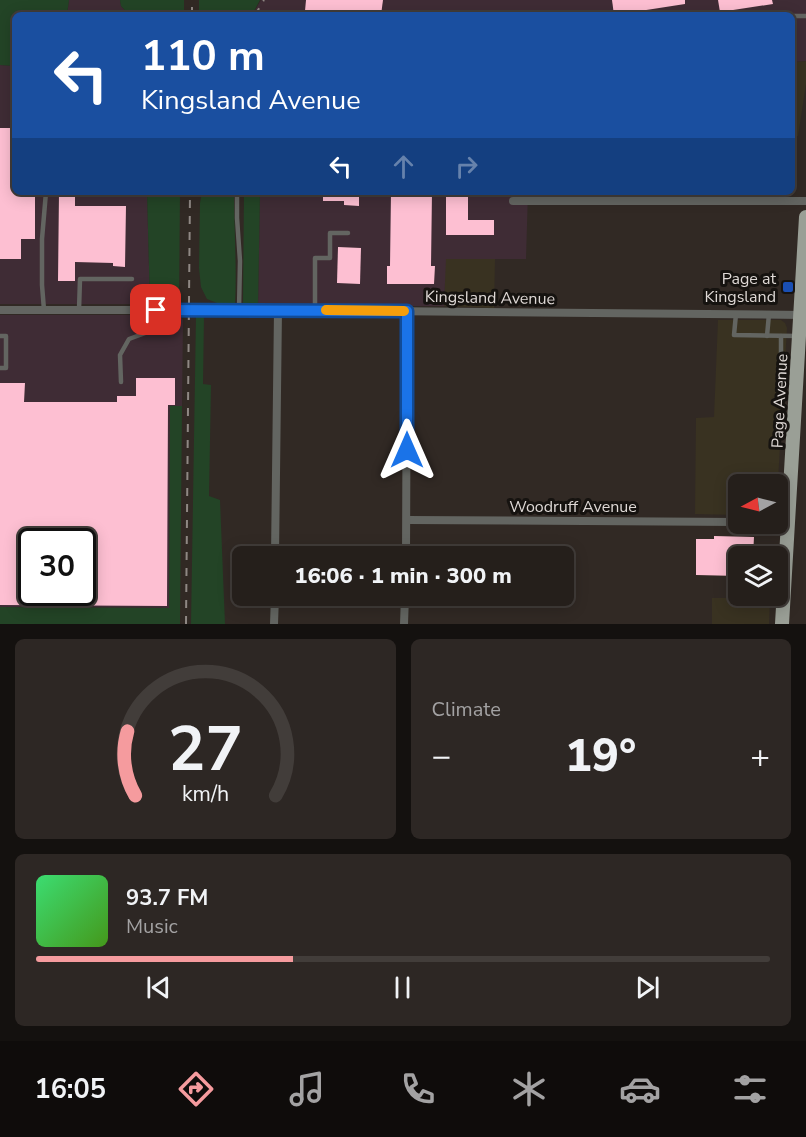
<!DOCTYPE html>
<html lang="en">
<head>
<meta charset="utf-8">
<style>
  :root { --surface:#251f1b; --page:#2d2724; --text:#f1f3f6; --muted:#a3a2a3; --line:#423d3a; --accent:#f59b9e }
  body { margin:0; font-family:"Nunito Sans",sans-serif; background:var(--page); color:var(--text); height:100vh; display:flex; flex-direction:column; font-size:22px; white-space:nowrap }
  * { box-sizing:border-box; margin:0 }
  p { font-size:20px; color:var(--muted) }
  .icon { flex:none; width:33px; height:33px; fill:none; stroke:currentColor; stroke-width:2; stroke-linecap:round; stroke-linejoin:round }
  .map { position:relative; height:624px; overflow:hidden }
  .side { display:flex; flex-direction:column; gap:15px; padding:15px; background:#14110f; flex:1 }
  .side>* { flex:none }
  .banner { position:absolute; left:12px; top:12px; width:783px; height:183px; border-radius:9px; box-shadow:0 3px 15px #0003,0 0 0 2px var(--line); background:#1a4fa0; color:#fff; overflow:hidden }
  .needle { width:39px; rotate:263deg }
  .buttons { position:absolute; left:728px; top:474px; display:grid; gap:12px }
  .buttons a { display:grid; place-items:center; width:60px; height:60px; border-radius:9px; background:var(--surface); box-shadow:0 3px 15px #0003,0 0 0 2px var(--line); font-size:30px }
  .speed { position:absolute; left:18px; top:528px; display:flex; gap:12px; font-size:30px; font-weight:700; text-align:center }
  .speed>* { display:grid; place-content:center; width:78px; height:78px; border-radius:50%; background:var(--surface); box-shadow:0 3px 15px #0003,0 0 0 2px var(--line); line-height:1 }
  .speed .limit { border:3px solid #111; border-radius:9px; background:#fff; color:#111 }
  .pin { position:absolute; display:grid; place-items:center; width:51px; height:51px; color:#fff; margin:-26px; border-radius:12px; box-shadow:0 3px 9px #0006 }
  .me { position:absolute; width:66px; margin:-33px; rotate:0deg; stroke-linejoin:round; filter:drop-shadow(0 0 4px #0008) }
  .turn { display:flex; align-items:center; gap:21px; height:126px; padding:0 30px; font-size:27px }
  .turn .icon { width:78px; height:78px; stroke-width:2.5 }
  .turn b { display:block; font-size:42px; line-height:51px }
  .lanes { display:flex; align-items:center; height:57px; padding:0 30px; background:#0003; justify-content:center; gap:30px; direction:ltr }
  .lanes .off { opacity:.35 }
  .big { font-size:45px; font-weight:800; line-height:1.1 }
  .side .tile { flex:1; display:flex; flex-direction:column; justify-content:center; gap:9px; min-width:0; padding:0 21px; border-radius:9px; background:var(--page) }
  .side .dial { align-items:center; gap:0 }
  .dial svg { height:156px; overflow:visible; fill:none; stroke:var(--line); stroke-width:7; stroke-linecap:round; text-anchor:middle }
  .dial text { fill:var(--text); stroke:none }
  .song { display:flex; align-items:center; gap:18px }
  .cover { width:72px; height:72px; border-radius:9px; background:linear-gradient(135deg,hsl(140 70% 55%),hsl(100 70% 35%)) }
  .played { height:6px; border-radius:3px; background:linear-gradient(90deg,var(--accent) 35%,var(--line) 35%) }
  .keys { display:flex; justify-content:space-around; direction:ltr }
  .heat { display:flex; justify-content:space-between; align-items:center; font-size:33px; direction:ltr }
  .side .tiles { flex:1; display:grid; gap:15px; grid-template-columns:1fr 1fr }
  .tile:last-child { grid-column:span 2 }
  .trip { position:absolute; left:232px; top:546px; width:342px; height:60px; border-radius:9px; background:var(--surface); box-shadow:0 3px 15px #0003,0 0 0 2px var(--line); font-weight:800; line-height:60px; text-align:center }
  .dock { display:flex; height:96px; justify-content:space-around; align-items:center; background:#0f0c0b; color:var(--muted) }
  .dock .icon { width:42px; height:42px }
  .dock .selected { color:var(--accent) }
  .dock b { font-size:27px; color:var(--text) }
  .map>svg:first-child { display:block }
  .commercial { fill:#393221 }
  .industrial { fill:#3f2c35; fill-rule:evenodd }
  .green { fill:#234426 }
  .building { fill:#fdbfd2; fill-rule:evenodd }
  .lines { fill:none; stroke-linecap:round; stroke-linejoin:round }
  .service { stroke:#636561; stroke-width:4.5 }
  .minor { stroke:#636561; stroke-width:8 }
  .primary { stroke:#9a9f96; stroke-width:14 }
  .rail { stroke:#8f8884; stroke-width:2; stroke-dasharray:8 8; stroke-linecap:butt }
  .route-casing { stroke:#114b97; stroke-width:15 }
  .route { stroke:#1a73e8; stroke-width:10 }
  .slow { stroke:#f59e0b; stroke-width:10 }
  .transit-dot { fill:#1a4fb4; stroke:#161310; stroke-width:2 }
  .labels { text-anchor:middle; stroke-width:6; stroke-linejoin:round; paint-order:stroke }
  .poi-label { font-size:16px; fill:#dfd9d6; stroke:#161310; text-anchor:end }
  .street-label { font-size:16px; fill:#dfd9d6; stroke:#161310 }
</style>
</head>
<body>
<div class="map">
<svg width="806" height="624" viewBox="0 0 806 624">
  <rect width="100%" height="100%" fill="#312924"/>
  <g class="commercial">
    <path d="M806,61V84L798,136H792V62Z"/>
    <path d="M445,259H495L494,308L444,306Z"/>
    <path d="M718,320H781L785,323L787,328L777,497V484H738V515L695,514L696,418L714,417Z"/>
    <path d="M712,598H770L769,624H712Z"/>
  </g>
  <g class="industrial">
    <path d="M69,0H120L121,6L129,15H67Z"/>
    <path d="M261,0H806V61L792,62V15H254V12Z"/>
    <path d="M0,65L15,66V192H147L150,304H0Z"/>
    <path d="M260,192H528L526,259H446L444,306H258Z"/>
    <path d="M0,315H180L183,320L182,406L170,407L169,608L0,607ZM32,542H82V592H32Z"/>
  </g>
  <g class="green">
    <path d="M0,0H69L67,15H15V66L0,65Z"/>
    <path d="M120,0H184V15H129L121,6Z"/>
    <path d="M199,0H260L252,15H199Z"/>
    <path d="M147,192H180L179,304H150Z"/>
    <path d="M202,192H234C234,230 237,267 235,305H222L207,299L201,287L199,268L200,203Z"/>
    <path d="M244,192H260L258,306L243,305Z"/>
    <path d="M196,316H204L203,384L211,385L209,496L220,500L225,624H191Z"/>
    <path d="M170,406H182L180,624H0V607L169,608Z"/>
  </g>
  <g class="building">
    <path d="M306,0H383L381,15H332L305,11Z"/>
    <path d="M612,0H685V4L614,15Z"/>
    <path d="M718,0H772L773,4L720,12Z"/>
    <path d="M0,128H15V192H35V239H21V259H0Z"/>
    <path d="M59,192L75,193V206H126L125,267L113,266V263L75,262V281H58Z"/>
    <path d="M323,192H359V206L344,205V201H323Z"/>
    <path d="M391,192H432L431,266H435L434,284H387V266H390Z"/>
    <path d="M446,192H468V220H494V235H446Z"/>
    <path d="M338,247L361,248L360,284L337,283Z"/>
    <path d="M136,378H175V405H168L167,606L0,605V383H25L24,402H117V396H136ZM32,542H82V592H32Z"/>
    <path d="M714,536L754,537L753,556H738V576L696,575V539H714Z"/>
  </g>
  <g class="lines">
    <g class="service">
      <path d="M792,16H806"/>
      <path d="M237,192V218L240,261L239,310"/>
      <path d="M44,310L42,285V239L46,192"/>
      <path d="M79,310L80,279H132"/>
      <path d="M315,310V258H330V233H348"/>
      <path d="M736,314L734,335L798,336"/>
      <path d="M0,336H6V368H0"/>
      <path d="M767,336L769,314"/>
      <path d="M781,363V336"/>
      <path d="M121,382L120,355L129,339L148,332L156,310"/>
    </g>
    <g class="minor">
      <path d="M513,201H806"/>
      <path d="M0,310H278L804,315"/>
      <path d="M407,520L738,522"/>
      <path d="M275,556L278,310"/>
      <path d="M406,556L407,311"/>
      <path d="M274,624L275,596"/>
      <path d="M404,624L405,596"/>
    </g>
    <path class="primary" d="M782,624L806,217"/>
    <g class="rail">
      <path d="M192,15V0"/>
      <path d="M255,15L264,0"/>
      <path d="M186,624L190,192"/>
    </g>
  </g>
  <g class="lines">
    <g class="route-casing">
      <path id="route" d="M156,310L407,311V450"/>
    </g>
    <use href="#route" class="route"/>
    <path class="slow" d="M326,310L404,311"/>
  </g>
  <rect class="transit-dot" x="782" y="281" width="12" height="12" rx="3"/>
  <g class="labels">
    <g class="poi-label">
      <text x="776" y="284">Page at<tspan x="776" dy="18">Kingsland</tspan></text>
    </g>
    <g class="street-label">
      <text transform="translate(490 297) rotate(1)" y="6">Kingsland Avenue</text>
      <text transform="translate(779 401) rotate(-87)" y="6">Page Avenue</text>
      <text x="573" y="512">Woodruff Avenue</text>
    </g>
  </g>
</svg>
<div class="buttons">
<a><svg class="needle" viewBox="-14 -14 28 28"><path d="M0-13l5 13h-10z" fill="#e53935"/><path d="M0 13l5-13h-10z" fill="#a3a2a3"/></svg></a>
<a><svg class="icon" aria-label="layers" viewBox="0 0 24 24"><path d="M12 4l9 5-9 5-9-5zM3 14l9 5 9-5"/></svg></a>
</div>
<div class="speed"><div class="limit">30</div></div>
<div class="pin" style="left:156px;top:310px;background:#d93025"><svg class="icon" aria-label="arrive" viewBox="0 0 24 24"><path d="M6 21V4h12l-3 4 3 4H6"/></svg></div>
<svg class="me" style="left:407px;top:450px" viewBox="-20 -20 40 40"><path d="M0-17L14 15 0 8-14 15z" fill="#1a73e8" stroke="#fff" stroke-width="4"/></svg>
<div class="trip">16:06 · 1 min · 300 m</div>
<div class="banner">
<div class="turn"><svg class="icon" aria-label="left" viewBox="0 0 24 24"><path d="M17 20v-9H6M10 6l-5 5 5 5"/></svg><div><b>110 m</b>Kingsland Avenue</div></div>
<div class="lanes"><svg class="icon" aria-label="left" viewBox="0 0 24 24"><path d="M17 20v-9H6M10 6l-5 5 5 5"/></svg><svg class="icon off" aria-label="ahead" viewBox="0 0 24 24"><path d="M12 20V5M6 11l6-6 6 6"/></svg><svg class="icon off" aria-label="right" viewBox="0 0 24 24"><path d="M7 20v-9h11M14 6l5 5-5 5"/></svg></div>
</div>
</div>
<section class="side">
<div class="tiles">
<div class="tile dial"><svg viewBox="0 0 100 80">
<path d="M14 69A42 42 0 1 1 86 69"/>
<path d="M14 69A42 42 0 0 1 10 36" stroke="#f59b9e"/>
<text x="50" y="56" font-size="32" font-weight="700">27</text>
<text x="50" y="72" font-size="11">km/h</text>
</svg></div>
<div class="tile"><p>Climate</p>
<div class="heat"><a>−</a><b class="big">19°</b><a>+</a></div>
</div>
<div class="tile">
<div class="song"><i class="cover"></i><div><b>93.7 FM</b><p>Music</p></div></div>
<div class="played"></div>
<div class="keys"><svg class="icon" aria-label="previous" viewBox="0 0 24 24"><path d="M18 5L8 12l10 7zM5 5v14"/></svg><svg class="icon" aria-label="pause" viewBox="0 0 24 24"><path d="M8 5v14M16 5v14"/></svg><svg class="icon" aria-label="next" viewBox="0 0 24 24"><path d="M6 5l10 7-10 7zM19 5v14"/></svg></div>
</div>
</div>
</section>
<nav class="dock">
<b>16:05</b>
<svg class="icon selected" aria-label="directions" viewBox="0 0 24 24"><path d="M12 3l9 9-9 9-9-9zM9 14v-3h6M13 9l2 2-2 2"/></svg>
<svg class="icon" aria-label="music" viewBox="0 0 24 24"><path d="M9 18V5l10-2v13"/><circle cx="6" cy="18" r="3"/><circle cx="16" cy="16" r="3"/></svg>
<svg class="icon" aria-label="phone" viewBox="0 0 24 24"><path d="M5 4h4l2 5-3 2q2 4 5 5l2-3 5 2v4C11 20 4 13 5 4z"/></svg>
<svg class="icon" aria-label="climate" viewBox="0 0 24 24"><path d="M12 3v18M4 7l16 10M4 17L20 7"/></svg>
<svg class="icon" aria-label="car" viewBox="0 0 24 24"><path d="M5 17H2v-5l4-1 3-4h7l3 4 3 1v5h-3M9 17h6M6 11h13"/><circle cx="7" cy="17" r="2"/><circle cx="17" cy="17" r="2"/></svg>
<svg class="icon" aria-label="filters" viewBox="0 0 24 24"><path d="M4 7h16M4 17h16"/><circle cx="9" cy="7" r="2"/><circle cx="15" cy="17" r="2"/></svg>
</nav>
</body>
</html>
